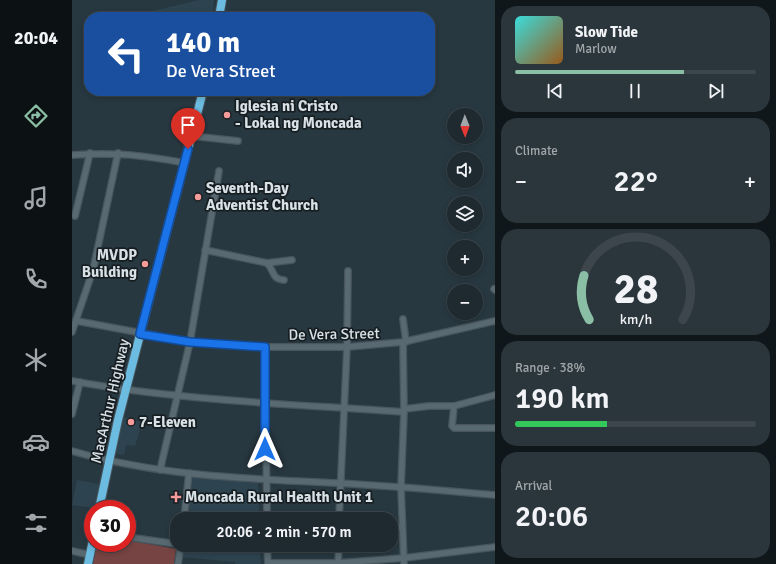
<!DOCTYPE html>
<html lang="en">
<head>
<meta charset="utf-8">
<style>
  :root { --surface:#1e2a30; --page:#2b363c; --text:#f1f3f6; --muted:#a1a7ab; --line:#3c464c; --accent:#8abfa5 }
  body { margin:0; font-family:Signika,sans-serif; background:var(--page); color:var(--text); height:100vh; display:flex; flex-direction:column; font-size:15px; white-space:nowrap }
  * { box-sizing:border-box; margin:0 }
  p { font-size:13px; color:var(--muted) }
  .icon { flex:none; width:22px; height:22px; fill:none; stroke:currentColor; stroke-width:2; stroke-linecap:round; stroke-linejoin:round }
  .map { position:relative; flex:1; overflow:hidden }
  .details { display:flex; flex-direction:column; gap:6px; padding:6px; background:#10171a; width:281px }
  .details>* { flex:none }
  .hud { position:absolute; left:12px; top:12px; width:351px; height:84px; border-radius:16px; box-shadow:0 2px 6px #0003,0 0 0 1px var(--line); background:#1a4fa0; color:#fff; overflow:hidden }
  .needle { width:26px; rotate:179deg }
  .controls { position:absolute; left:375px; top:108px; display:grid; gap:8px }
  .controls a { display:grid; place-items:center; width:36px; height:36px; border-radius:50%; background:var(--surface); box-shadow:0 2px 6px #0003,0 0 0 1px var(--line); font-size:20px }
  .speed { position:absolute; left:12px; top:500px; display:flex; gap:8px; font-size:20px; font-weight:700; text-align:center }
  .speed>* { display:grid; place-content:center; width:52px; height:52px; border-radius:50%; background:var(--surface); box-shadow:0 2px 6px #0003,0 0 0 1px var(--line); line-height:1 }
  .speed .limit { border:6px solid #d22; background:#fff; color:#111 }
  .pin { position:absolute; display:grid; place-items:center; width:34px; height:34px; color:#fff; margin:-41px -17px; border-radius:50% 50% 50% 0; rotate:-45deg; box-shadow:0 0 4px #0007 }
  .pin .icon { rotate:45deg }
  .me { position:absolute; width:44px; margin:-22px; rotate:0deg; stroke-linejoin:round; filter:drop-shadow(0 0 3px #0008) }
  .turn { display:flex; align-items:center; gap:14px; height:84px; padding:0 16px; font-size:18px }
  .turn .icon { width:52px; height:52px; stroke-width:2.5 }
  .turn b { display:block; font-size:28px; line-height:34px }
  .big { font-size:30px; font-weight:600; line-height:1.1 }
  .details .tile { flex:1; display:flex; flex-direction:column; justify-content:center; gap:6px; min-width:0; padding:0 14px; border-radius:16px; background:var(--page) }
  .details .dial { align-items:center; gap:0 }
  .dial svg { height:104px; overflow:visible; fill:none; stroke:var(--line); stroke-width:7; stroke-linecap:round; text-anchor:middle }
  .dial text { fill:var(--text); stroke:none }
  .song { display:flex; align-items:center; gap:12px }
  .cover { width:48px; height:48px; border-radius:6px; background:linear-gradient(135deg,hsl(180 70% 55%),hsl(30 70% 35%)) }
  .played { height:4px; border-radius:2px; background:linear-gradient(90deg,var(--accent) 70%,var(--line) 70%) }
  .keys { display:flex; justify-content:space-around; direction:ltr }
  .heat { display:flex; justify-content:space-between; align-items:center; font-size:22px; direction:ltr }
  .charge { height:6px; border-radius:3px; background:linear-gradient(90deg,#34c759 38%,var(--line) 0) }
  .trip { position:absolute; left:98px; top:512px; width:228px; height:40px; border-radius:16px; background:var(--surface); box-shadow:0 2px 6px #0003,0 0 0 1px var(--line); font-weight:600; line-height:40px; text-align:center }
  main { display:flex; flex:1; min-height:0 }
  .tab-bar { display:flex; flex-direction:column; width:72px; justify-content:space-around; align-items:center; background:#0c1113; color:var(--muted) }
  .tab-bar .icon { width:28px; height:28px }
  .tab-bar .selected { color:var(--accent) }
  .tab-bar b { font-size:18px; color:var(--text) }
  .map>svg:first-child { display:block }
  .built { fill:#2d4450 }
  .green { fill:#764443 }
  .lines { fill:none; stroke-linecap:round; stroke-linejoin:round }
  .minor-casing { stroke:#48555c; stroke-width:8 }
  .highway-casing { stroke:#48555c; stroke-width:10 }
  .minor { stroke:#586972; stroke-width:5.5 }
  .highway { stroke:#6cbce2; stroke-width:8 }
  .route-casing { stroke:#114b97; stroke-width:10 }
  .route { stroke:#1a73e8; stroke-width:7 }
  .poi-dot { fill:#f59b99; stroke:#171e22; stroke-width:1.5 }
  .labels { text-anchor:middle; stroke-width:3.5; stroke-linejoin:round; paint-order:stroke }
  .poi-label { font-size:15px; font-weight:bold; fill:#d7e1e6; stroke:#171e22; text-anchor:start }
  .street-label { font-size:15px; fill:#d7e1e6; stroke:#171e22 }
</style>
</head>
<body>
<main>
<nav class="tab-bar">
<b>20:04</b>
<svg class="icon selected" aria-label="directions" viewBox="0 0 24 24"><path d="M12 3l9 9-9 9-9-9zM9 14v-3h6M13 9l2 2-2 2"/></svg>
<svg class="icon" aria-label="music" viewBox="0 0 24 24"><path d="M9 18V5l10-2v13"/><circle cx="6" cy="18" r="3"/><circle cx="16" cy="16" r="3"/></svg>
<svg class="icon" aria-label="phone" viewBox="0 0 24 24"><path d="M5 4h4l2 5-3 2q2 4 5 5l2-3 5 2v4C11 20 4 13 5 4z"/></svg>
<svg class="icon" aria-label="climate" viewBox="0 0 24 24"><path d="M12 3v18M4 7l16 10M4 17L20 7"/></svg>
<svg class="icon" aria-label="car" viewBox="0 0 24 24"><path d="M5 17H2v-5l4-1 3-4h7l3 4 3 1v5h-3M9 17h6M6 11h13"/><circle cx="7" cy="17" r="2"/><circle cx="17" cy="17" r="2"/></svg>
<svg class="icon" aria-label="filters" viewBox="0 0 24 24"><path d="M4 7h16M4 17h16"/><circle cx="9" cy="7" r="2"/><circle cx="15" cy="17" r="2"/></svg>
</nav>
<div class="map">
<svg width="423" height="564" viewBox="0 0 423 564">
  <rect width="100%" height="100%" fill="#283840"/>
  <g class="built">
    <path d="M127,0H142L141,17H69L68,14Z"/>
    <path d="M51,417L70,422L63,446L54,445L52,455L44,454Z"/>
    <path d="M121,475L186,482L187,519H115Z"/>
    <path d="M5,480L27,484L23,508L0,505Z"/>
    <path d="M112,545H188L189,564H163V562L110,557Z"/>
  </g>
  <path class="green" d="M55,540L104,549L102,564H21L25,543H55Z"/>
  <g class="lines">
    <g class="minor-casing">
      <g id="minor">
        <path d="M120,136L166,141"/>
        <path d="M0,155C43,152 71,155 113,163"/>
        <path d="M3,216L18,153"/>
        <path d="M133,250L195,263L220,260"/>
        <path d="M195,263C203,271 199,279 212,280"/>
        <path d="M422,289L423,290"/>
        <path d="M331,319L334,342"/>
        <path d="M5,321L118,342L193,347H275L331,342L423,321"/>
        <path d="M0,332L21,270L46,153"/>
        <path d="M331,342L332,412L329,487L332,564"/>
        <path d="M193,347L195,519"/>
        <path d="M0,381C110,401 221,404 332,412"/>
        <path d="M423,395L382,406L380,426L382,428H423"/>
        <path d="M332,409L357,406H382"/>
        <path d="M0,414L8,382"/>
        <path d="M0,451C86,476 177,479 266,483C319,486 371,490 423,495"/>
        <path d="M88,470L118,342L147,171"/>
        <path d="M112,519L117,473"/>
        <path d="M267,519L275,347L276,271"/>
        <path d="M319,527H330"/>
        <path d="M55,537L105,544"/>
        <path d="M195,545L196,564"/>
        <path d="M0,551L18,555"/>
        <path d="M196,563H266L332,558L423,547"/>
        <path d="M106,564L109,545"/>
        <path d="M266,564L267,545"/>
      </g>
    </g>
    <g class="highway-casing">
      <g id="highway">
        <path d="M147,17L150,0"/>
        <path d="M27,509L46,420L131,91"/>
        <path d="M16,564L21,540"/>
      </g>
    </g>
    <use href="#minor" class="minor"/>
    <use href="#highway" class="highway"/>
  </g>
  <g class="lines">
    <g class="route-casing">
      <path id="route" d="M116,149L68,334L118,342L193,347V449"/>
    </g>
    <use href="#route" class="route"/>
  </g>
  <g class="poi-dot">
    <circle cx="155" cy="115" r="4"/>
    <circle cx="126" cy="197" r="4"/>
    <circle cx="73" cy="264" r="4"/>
    <circle cx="59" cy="422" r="4"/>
    <path d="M102 491h4v4h4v4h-4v4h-4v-4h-4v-4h4z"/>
  </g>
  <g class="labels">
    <g class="poi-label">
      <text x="163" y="111">Iglesia ni Cristo<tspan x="163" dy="17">- Lokal ng Moncada</tspan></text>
      <text x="134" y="193">Seventh-Day<tspan x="134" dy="17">Adventist Church</tspan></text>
      <text x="65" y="260" text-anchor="end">MVDP<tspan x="65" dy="17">Building</tspan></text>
      <text x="67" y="427">7-Eleven</text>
      <text x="113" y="502">Moncada Rural Health Unit 1</text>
    </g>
    <g class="street-label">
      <text transform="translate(262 334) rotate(-1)" y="5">De Vera Street</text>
      <text transform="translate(38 401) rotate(-77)" y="5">MacArthur Highway</text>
    </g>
  </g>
</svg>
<div class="controls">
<a><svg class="needle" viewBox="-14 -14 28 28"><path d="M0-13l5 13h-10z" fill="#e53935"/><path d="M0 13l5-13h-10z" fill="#a1a7ab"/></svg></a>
<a><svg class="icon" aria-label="sound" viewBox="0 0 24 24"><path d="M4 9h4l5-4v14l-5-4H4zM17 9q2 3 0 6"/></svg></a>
<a><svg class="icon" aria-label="layers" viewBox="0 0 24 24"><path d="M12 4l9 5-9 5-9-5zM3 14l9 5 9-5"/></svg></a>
<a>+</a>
<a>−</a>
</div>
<div class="speed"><div class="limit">30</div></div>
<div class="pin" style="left:116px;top:149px;background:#d93025"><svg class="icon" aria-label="arrive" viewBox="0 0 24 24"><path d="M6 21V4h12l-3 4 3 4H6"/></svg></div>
<svg class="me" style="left:193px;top:449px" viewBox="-20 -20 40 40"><path d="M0-17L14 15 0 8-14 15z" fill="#1a73e8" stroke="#fff" stroke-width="4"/></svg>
<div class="trip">20:06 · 2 min · 570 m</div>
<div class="hud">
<div class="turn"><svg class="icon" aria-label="left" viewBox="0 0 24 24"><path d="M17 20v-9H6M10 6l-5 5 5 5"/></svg><div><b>140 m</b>De Vera Street</div></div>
</div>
</div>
<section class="details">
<div class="tile">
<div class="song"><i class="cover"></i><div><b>Slow Tide</b><p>Marlow</p></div></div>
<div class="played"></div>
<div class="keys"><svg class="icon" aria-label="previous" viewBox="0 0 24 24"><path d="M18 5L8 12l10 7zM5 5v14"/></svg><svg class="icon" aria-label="pause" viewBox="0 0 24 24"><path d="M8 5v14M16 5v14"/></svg><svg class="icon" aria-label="next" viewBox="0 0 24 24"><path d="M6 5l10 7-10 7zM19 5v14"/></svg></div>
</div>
<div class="tile"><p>Climate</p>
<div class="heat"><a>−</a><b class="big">22°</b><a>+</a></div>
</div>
<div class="tile dial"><svg viewBox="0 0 100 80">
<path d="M14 69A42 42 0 1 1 86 69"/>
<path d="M14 69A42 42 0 0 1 10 35" stroke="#8abfa5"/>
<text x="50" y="56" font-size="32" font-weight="700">28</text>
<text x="50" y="72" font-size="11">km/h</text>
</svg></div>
<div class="tile"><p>Range · 38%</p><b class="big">190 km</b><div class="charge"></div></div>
<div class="tile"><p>Arrival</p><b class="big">20:06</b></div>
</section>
</main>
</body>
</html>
